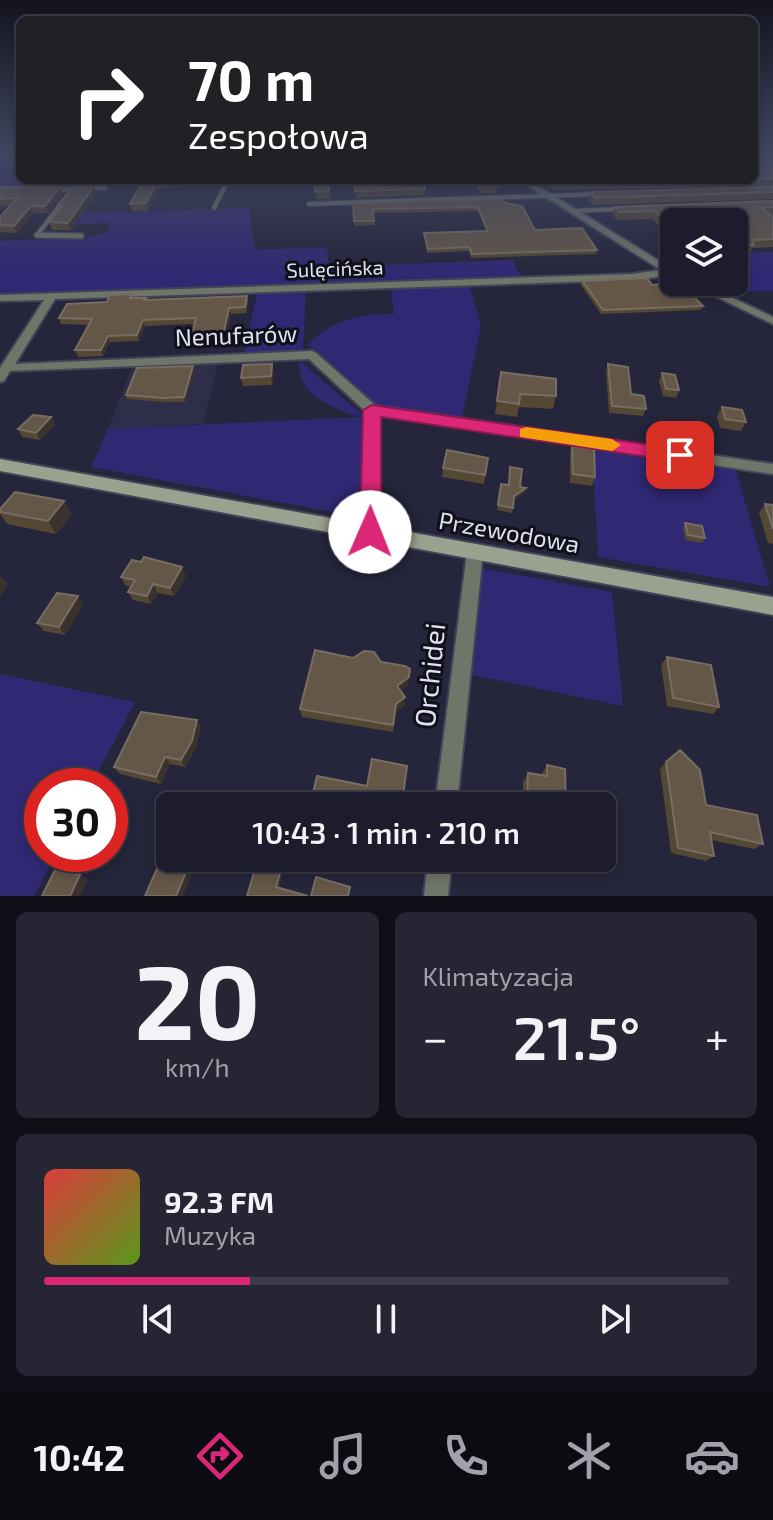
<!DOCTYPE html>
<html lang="pl">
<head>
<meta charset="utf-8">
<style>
  :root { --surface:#1c1c2c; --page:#252534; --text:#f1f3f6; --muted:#a0a1a9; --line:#3a3a48; --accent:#db2777 }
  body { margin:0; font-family:"Exo 2",sans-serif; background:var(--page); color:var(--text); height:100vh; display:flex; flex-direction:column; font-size:30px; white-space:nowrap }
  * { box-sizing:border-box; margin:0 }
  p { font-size:26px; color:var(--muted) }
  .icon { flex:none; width:44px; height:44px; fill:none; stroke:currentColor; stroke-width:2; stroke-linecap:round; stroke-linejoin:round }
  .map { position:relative; height:896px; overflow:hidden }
  .details { display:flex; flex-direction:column; gap:16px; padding:16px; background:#0f0f18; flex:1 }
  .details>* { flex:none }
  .guide { position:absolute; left:16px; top:16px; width:742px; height:168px; border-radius:12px; box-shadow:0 4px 12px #0003,0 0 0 2px var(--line); background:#202124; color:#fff; overflow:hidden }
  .buttons { position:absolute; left:660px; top:208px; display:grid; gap:16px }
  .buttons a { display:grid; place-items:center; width:88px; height:88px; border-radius:12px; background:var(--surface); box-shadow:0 4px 12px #0003,0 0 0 2px var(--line); font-size:40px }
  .speed { position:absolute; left:24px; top:768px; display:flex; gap:16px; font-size:40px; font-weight:700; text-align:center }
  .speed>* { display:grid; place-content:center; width:104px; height:104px; border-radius:50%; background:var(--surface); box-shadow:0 4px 12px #0003,0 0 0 2px var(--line); line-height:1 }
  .speed .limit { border:12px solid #d22; background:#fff; color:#111 }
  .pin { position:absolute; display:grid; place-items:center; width:68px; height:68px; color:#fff; margin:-34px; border-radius:16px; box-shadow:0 4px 12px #0006 }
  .me { position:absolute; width:88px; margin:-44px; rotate:1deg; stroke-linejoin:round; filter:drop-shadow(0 0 6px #0008) }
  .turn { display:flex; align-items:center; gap:28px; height:168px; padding:0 40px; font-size:36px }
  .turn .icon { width:104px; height:104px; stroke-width:2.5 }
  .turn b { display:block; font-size:56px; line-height:68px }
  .big { font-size:60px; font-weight:600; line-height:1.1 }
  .details .card { flex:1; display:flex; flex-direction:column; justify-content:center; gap:12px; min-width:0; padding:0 28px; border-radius:12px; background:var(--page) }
  .details .dial { align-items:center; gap:0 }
  .dial b { font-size:104px; line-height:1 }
  .song { display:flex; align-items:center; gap:24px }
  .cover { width:96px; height:96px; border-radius:12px; background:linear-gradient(135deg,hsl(0 70% 55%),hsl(90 70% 35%)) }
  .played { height:8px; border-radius:4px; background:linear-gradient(90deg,var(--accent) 30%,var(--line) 30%) }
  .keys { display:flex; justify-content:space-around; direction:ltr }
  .heat { display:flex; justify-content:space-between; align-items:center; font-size:44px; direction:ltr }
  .details .tiles { flex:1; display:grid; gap:16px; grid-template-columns:1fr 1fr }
  .card:last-child { grid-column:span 2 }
  .trip { position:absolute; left:156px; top:792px; width:460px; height:80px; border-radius:12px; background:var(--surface); box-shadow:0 4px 12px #0003,0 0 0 2px var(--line); font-weight:600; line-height:80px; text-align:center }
  .tab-bar { display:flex; height:128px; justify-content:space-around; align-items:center; background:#0b0b12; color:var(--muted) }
  .tab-bar .icon { width:56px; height:56px }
  .tab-bar .on { color:var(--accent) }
  .tab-bar b { font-size:36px; color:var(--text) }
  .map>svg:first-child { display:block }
  .built { fill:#2e2e4a }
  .green { fill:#312874 }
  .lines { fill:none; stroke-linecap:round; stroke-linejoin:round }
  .lane-far1-casing { stroke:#434358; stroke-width:6 }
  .lane-casing { stroke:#434358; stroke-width:8 }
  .street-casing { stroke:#434358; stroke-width:4 }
  .secondary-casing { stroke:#434358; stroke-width:4 }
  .lane-far1 { stroke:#70756a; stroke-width:4 }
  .lane { stroke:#70756a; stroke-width:5 }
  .street { fill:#70756a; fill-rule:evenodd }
  .secondary { fill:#99a18f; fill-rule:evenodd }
  .wall { fill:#544733 }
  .shaded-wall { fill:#3b322e }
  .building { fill:#645748; stroke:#776d62; stroke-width:2 }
  .route { fill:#db2777; stroke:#8e194d; stroke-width:2 }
  .slow { fill:#f59e0b }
  .labels { text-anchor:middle; stroke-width:6; stroke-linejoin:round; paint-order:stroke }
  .far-street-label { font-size:20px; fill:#e0e1f0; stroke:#0f1019 }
  .street-label { font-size:24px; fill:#e0e1f0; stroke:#0f1019 }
  .near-street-label { font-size:28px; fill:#e0e1f0; stroke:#0f1019 }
</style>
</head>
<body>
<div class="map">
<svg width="773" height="896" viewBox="0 0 773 896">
  <rect width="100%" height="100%" fill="#25253b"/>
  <path class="built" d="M218,363L203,424L108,429L132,367Z"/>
  <g class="green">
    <path d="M19,152L20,180H147L144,186L0,190V171Z"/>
    <path d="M249,208L255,250L327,247L329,267L513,260L522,279L0,296V241L84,238L106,232L110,223L76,224L83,213Z"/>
    <path d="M773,252V291L723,292L703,282H734V253Z"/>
    <path d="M469,285L481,325L462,419L378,407L308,345C331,319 361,314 394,314L391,288Z"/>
    <path d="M306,291L303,350L244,353L257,293Z"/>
    <path d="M299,360L365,417L359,517L91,467L108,429L360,417C331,407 298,397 299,360Z"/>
    <path d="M592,449L735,468L770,587L598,557Z"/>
    <path d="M481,568L612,592L623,706L472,675Z"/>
    <path d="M0,674L135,702L91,786H42V854H56L34,896H0Z"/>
  </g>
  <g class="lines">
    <g class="lane-far1-casing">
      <g id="lane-far1">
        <path d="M157,185L238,180"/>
        <path d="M54,190L105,188"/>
        <path d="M64,200L37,235L81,236"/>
        <path d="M309,204L599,194"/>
        <path d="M214,208L227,182"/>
        <path d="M571,211L621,209"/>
      </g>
    </g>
    <g class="lane-casing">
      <path id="lane" d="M37,235L81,236"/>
    </g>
    <g class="street-casing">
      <g id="street">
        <path d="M519,180H528L674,270V275L632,280L55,299L15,364L312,351L316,353L376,406L773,464V474L379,415L378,532L376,537L370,538L364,537L362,532L365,411L309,359L10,371L4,381L0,382V368L44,300L0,301V295L632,274L661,270Z"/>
        <path d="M686,282H699L773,317V324Z"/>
        <path d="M475,545L481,547L483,552L457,806H435L467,552L469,547Z"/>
        <path d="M428,858H452L448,896H424Z"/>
      </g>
    </g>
    <g class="secondary-casing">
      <path id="secondary" d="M0,459L773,597V615L0,471Z"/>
    </g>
    <use href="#lane-far1" class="lane-far1"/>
    <use href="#lane" class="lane"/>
    <use href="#street" class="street"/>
    <use href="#secondary" class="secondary"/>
  </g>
  <g class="wall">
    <path d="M754,152H773V186L553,190L546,180H754Z"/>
    <path d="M46,180H72L68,184L47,185Z"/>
    <path d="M354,180L425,189V195L356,198Z"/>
    <path d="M474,180H494L497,186L496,193H480Z"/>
    <path d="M315,183H329L330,198L316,199Z"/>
    <path d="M0,187H60L63,194L48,213H34L17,233L0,232V217L11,206H0Z"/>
    <path d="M773,187V199L593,205L589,200L591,192Z"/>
    <path d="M159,190L148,211H132L130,204Z"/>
    <path d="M96,193L71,230H52L49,222L60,209L58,205Z"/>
    <path d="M773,201V215H770L773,217V247L752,248L750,253H734V222H674V244L652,219L617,220L613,215L615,207Z"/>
    <path d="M353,203H505L535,230L597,250L596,254L471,258L469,251L427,253L424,233L486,231L478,211L373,213L375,225L354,226Z"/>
    <path d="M582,281L652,285L703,306L701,310L601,314L581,285Z"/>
    <path d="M132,294L133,298L146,300L247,296L248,302L246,313L231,314L226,337L220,339H194L192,333L195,324L145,326L139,341L110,342L103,356L78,357L75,350L89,325L61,324L59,318Z"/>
    <path d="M608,364L631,394L646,409L643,416L609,413L606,371Z"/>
    <path d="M193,366L195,371L185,402H164L127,399L126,395Z"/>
    <path d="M274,372L272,385L243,386L241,378Z"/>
    <path d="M501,372L556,396L553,409L519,407L517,417L495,414Z"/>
    <path d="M662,373L679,390L676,398L663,396L659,381Z"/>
    <path d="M722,407L746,422L741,431L720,428L717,416Z"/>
    <path d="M51,417L55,425L40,440L22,437L18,429Z"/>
    <path d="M572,446L595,477L592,486L570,483V455Z"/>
    <path d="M488,458L484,484L442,477L443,468Z"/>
    <path d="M501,484L526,488L525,492L514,500L512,513L497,510Z"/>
    <path d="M64,501L72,515L56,534L7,524L0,514V509Z"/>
    <path d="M765,504L773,505V544L768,543L759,513Z"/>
    <path d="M685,523L705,538L702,543L685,540L683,528Z"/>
    <path d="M186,576L174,596L158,593L151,604L133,600L128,592L131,587L125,585L121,577Z"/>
    <path d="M83,605L65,635L44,631L37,623Z"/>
    <path d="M667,657L719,707L713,714L667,706L661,665Z"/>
    <path d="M353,658L381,662L408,685L401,691L405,697V705L396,712L393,732L302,717L300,709Z"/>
    <path d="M197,720L201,727L196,748L185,767L170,764L161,784L120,774L114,767Z"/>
    <path d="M666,762L706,805L763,844L754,849L711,840L714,856L706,861L671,853L660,769Z"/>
    <path d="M547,765L566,806H523V782L528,773L541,775Z"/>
    <path d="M407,766L402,806H310L367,786Z"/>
  </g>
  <g class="shaded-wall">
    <path d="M0,152L8,153L0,161Z"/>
    <path d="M157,183L159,190L148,211L146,203Z"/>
    <path d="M94,186L96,193L71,230L68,223Z"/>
    <path d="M60,187L63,194L48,213L45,206Z"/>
    <path d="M31,206L34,213L17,233L14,226Z"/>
    <path d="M229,308L231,314L226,337L220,339L219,333Z"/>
    <path d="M143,320L145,326L139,341L137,335Z"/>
    <path d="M108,336L110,342L103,356L101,350Z"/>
    <path d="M272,364L274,372L272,385L271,376Z"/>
    <path d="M193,366L195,371L185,402L184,397Z"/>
    <path d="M51,417L55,425L40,440L36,433Z"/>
    <path d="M526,488L525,492L513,501L514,496Z"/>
    <path d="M64,501L72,515L56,534L48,521Z"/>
    <path d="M182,567L186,576L174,596L170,588Z"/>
    <path d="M1,576L8,584L0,597V577Z"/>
    <path d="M153,584L158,593L151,604L147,596Z"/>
    <path d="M78,596L83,605L65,635L59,627Z"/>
    <path d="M410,669L408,685L397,694V686Z"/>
    <path d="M405,697V705L396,712L393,732L396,704Z"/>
    <path d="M197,720L201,727L196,748L185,767L181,760Z"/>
    <path d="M165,757L170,764L161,784L156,777Z"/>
    <path d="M192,858H199L183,896H176Z"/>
    <path d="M280,873L282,878L278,891L276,887Z"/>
    <path d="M80,875L88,880L80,896H70Z"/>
  </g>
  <g class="building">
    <rect x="754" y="152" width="19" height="27"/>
    <path d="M354,180L423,181L425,189L355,191Z"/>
    <path d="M477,180H494L497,186H480Z"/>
    <path d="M553,180H698L555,183Z"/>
    <path d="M142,183H157L146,203L130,204Z"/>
    <path d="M315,183H329V191L315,192Z"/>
    <path d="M94,186L68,223L49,222L63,205H58L73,187Z"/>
    <path d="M0,187H60L45,206H31L14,226L0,225V217L17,198L0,199Z"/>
    <path d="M773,187V192L595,198L591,192Z"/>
    <path d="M502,199L505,203L522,206L535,230L582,228L597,250L472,254L469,247L428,249L424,233L488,231L478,207L373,209L374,221H354L353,203Z"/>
    <path d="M773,201V207L761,208L773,217V239L752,240L754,245H734V222H674V233L655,211L620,212L615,207Z"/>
    <path d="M647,278L652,285L680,282L703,306L603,310L582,281Z"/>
    <path d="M132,294L130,298H146L144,300L247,296L245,307L229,308L224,331L219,333H192L196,318L143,320L137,335L108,336L101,350H75L92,319L59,318L67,304L107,302L110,295Z"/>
    <path d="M272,364L271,376L241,378L243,365Z"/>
    <path d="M608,364L628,367L631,394L644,396L646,409L612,406Z"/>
    <path d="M193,366L184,397L163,398L126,395L137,368Z"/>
    <path d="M501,372L556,379V396L520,394L519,404L497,401Z"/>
    <path d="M662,373L675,375L679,390L666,389Z"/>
    <path d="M722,407L742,410L746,422L725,419Z"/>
    <path d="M33,415L51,417L36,433L18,429Z"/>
    <path d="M572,446L594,449L595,477L573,474Z"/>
    <path d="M447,450L488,458L485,475L443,468Z"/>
    <path d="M510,467L522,469L520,487L526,488L514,496L513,508L498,505L501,484L509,485Z"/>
    <path d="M15,492L64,501L48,521L0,512V509Z"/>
    <path d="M765,504L773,505V529Z"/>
    <path d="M685,523L702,526L705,538L688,535Z"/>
    <path d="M144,557L182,567L170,588L153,584L147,596L128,592L135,580L121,577L132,560L141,562Z"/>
    <path d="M57,593L78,596L59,627L37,623Z"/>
    <path d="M315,650L353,658L364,651L374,652L381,662L405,666L410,669L409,677L397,686L405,697L396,704L393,725L300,709Z"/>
    <path d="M667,657L711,665L719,707L673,698Z"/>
    <path d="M141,712L197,720L192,741L181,760L165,757L156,777L114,767Z"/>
    <path d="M680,750L700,770L706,805L757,815L763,844L710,832L714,856L678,848L666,762Z"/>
    <path d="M372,759L407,766L402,804L394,802L393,806H310L317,776L367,786Z"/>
    <path d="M547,765L565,769L566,806H545L527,802L528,773L547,776Z"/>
    <path d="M170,839V858H192L176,896H145Z"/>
    <path d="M256,866L280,873L276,887L308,896H247Z"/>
    <path d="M56,868L80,875L70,896H42Z"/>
    <path d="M316,877L350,887L348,896H311Z"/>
  </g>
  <linearGradient id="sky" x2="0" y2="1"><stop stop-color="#141420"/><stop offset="0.55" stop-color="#404660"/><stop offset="1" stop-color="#404660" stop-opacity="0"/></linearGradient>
  <rect width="773" height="278" fill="url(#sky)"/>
  <path class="route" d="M372,405L680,449L690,455L680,462L381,417V532L370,540L360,532L363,410Z"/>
  <path class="slow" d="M526,427L612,439L621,445L612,451L520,437V429Z"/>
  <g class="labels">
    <g class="far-street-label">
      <text transform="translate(335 269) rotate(-2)" y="7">Sulęcińska</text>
    </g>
    <g class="street-label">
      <text transform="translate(236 336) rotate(-2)" y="8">Nenufarów</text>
      <text transform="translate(509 533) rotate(10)" y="8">Przewodowa</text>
    </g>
    <g class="near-street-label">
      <text transform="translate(430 675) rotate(-84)" y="10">Orchidei</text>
    </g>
  </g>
</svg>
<div class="buttons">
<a><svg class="icon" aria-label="layers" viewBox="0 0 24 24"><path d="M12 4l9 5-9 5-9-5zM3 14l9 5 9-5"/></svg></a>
</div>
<div class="speed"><div class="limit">30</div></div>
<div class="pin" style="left:680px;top:455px;background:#d93025"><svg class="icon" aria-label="arrive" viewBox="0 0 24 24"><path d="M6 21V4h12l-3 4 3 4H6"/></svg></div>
<svg class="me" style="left:370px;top:532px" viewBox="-20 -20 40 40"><circle r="19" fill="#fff"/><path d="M0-13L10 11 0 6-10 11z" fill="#db2777"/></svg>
<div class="trip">10:43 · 1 min · 210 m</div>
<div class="guide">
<div class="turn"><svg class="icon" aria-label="right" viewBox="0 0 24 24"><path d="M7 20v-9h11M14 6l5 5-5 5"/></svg><div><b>70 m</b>Zespołowa</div></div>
</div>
</div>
<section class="details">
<div class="tiles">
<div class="card dial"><b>20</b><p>km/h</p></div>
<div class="card"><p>Klimatyzacja</p>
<div class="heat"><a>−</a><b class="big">21.5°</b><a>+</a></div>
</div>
<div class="card">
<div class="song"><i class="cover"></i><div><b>92.3 FM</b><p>Muzyka</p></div></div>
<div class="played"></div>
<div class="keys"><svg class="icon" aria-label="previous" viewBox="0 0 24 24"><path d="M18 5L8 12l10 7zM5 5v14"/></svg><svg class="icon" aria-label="pause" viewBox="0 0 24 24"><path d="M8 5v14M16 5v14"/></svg><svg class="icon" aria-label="next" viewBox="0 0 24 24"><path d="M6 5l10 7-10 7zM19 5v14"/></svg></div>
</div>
</div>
</section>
<nav class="tab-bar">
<b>10:42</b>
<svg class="icon on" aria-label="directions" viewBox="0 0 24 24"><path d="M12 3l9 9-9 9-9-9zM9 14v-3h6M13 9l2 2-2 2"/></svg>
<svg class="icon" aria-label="music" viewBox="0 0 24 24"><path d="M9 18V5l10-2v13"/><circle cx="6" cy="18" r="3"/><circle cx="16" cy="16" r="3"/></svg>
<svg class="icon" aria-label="phone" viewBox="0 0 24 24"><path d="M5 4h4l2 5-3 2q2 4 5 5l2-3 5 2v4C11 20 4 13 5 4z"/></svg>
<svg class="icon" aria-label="climate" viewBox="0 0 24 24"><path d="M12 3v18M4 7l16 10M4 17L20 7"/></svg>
<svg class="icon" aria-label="car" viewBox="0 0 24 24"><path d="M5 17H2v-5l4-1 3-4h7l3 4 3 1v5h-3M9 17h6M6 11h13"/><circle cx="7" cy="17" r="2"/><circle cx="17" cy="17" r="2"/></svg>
</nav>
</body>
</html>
